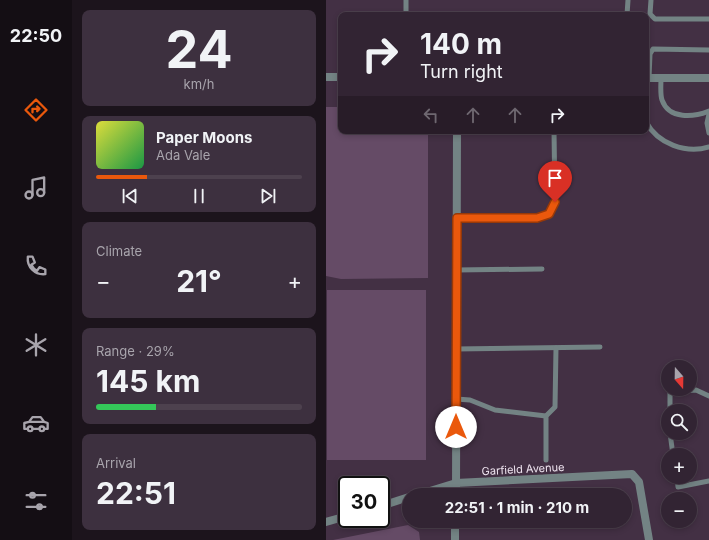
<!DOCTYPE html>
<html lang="en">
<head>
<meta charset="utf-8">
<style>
  :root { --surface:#322433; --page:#3d303f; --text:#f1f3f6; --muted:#a8a4ac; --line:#4d414e; --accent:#ea580c }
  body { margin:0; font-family:Inter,sans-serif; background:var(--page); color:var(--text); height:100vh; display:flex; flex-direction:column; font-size:15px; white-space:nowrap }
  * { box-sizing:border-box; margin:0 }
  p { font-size:13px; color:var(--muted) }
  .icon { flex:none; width:22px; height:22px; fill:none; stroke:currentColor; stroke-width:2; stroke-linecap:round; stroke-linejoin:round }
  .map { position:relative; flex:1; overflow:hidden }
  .drawer { display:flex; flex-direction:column; gap:10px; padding:10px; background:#1c141c; width:254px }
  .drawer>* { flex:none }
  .hud { position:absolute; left:12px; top:12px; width:311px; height:122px; border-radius:8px; box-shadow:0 2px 6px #0003,0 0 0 1px var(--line); background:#322433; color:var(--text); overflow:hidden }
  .needle { width:26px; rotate:160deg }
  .controls { position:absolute; left:335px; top:360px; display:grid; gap:8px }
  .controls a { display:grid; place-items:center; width:36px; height:36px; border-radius:50%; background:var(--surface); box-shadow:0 2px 6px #0003,0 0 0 1px var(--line); font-size:20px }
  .speed { position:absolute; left:12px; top:476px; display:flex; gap:8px; font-size:20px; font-weight:700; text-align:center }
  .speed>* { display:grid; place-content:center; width:52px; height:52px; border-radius:50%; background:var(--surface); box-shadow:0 2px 6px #0003,0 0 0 1px var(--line); line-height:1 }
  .speed .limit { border:2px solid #111; border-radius:6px; background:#fff; color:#111 }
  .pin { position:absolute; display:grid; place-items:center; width:34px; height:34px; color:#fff; margin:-41px -17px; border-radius:50% 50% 50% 0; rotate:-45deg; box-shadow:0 0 4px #0007 }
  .pin .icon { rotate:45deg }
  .me { position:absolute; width:44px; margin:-22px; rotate:0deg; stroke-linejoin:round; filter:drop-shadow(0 0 3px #0008) }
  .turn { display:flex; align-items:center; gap:14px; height:84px; padding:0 16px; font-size:18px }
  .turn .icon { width:52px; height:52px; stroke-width:2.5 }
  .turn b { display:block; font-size:28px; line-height:34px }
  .lanes { display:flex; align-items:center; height:38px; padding:0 16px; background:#0003; justify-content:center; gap:20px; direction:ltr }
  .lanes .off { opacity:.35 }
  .big { font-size:30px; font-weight:700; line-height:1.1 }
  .drawer .card { flex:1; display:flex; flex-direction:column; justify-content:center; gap:6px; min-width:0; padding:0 14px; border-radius:8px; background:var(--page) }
  .drawer .dial { align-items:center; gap:0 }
  .dial b { font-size:52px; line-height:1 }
  .song { display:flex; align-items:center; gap:12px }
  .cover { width:48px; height:48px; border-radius:6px; background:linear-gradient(135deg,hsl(60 70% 55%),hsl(140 70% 35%)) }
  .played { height:4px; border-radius:2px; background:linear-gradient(90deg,var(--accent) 25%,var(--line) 25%) }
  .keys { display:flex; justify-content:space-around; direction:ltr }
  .heat { display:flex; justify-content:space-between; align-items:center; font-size:22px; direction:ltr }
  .charge { height:6px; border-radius:3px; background:linear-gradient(90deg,#34c759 29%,var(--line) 0) }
  .trip { position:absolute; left:76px; top:488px; width:230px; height:40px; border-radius:20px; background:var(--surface); box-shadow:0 2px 6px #0003,0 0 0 1px var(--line); font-weight:700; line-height:40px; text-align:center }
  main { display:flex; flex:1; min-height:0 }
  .tab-bar { display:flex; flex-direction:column; width:72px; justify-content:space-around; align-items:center; background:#140e14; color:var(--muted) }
  .tab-bar .icon { width:28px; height:28px }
  .tab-bar .current { color:var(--accent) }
  .tab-bar b { font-size:18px; color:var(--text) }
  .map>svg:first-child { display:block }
  .green { fill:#654b66 }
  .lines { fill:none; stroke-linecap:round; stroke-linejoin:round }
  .lane { stroke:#738384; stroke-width:5 }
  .street { stroke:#738384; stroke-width:8 }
  .route-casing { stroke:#983908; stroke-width:10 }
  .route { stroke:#ea580c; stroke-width:7 }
  .labels { text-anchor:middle; stroke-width:4; stroke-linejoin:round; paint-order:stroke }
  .street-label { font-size:11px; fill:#f0e5f1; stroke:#433044 }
</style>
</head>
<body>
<main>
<nav class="tab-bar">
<b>22:50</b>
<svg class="icon current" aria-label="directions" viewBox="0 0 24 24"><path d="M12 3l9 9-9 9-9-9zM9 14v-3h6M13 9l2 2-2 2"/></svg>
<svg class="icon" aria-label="music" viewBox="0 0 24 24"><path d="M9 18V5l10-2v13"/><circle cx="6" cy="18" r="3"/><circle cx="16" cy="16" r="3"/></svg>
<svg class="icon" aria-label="phone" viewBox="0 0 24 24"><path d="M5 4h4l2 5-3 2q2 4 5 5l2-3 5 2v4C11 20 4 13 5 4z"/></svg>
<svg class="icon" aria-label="climate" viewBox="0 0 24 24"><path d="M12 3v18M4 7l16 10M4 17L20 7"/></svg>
<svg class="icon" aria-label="car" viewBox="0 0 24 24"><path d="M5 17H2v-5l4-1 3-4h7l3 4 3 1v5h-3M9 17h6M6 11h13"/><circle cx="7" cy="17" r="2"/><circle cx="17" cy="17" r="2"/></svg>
<svg class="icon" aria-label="filters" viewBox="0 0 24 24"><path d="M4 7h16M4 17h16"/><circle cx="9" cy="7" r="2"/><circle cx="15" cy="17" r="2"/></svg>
</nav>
<section class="drawer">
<div class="card dial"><b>24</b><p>km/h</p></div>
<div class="card">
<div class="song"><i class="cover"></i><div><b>Paper Moons</b><p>Ada Vale</p></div></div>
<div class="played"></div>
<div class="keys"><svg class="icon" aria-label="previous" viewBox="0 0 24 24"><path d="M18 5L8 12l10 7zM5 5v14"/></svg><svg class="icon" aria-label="pause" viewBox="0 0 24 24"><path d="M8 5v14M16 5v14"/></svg><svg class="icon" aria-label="next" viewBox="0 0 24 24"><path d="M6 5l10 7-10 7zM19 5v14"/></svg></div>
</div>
<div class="card"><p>Climate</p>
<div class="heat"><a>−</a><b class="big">21°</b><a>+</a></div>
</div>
<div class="card"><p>Range · 29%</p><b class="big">145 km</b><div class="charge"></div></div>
<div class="card"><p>Arrival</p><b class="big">22:51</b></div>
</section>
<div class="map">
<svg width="383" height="540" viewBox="0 0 383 540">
  <rect width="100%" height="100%" fill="#433044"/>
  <g class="green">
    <path d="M0,107H15V131H102V278L15,279L0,276Z"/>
    <rect x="1" y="290" width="99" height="170"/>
    <path d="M82,525L93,532L94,540H7Z"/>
  </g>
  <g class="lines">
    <g class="lane">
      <path d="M80,0V15"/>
      <path d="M325,0L324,14L329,19H383"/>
      <path d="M301,15L302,0"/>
      <path d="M323,78L324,54L327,49L383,50"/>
      <path d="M335,78C335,85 334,94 336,100C343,120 368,117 383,111"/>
      <path d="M383,114L381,123L383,133"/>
      <path d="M320,122C332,144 360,154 383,147"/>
      <path d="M131,219L211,218L223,214L229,202L228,131"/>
      <path d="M130,270L216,269"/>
      <path d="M130,349L274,347"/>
      <path d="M130,399L144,400L169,410L220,416"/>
      <path d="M344,411V392L370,390L383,396"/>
      <path d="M344,433L347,455"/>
      <path d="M220,460V416L229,407L230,348"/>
      <path d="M351,477L352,487L383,481"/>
    </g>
    <g class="street">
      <path d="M0,77H15"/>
      <path d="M320,78H383"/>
      <path d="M91,495L130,483L306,474L313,482L323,540"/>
      <path d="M130,495L131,131"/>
      <path d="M55,506L83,497"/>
      <path d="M0,522L21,516"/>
      <path d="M129,540V521"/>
    </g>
  </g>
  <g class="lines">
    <g class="route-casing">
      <path id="route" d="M130,427L131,218H211L223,214L229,202"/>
    </g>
    <use href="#route" class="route"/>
  </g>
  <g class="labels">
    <g class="street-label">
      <text transform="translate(197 469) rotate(-3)" y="4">Garfield Avenue</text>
    </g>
  </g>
</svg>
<div class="controls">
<a><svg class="needle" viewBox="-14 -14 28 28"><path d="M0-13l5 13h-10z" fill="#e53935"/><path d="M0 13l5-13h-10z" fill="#a8a4ac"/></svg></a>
<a><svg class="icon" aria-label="search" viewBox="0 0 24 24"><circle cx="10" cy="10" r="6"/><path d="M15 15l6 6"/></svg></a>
<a>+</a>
<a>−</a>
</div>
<div class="speed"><div class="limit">30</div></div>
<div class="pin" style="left:229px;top:202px;background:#d93025"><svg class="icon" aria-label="arrive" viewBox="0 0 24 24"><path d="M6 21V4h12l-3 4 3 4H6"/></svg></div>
<svg class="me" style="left:130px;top:427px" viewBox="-20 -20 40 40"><circle r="19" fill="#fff"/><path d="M0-13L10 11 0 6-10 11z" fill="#ea580c"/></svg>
<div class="trip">22:51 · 1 min · 210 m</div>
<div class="hud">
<div class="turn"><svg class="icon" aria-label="right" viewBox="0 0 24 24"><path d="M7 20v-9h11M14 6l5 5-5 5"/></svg><div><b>140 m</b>Turn right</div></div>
<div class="lanes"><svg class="icon off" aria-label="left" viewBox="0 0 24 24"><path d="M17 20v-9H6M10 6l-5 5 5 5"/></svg><svg class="icon off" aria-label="ahead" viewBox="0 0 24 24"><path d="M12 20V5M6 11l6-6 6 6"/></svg><svg class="icon off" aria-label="ahead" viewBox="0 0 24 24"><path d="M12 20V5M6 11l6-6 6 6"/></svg><svg class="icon" aria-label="right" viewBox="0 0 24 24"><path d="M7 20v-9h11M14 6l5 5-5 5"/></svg></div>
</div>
</div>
</main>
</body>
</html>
